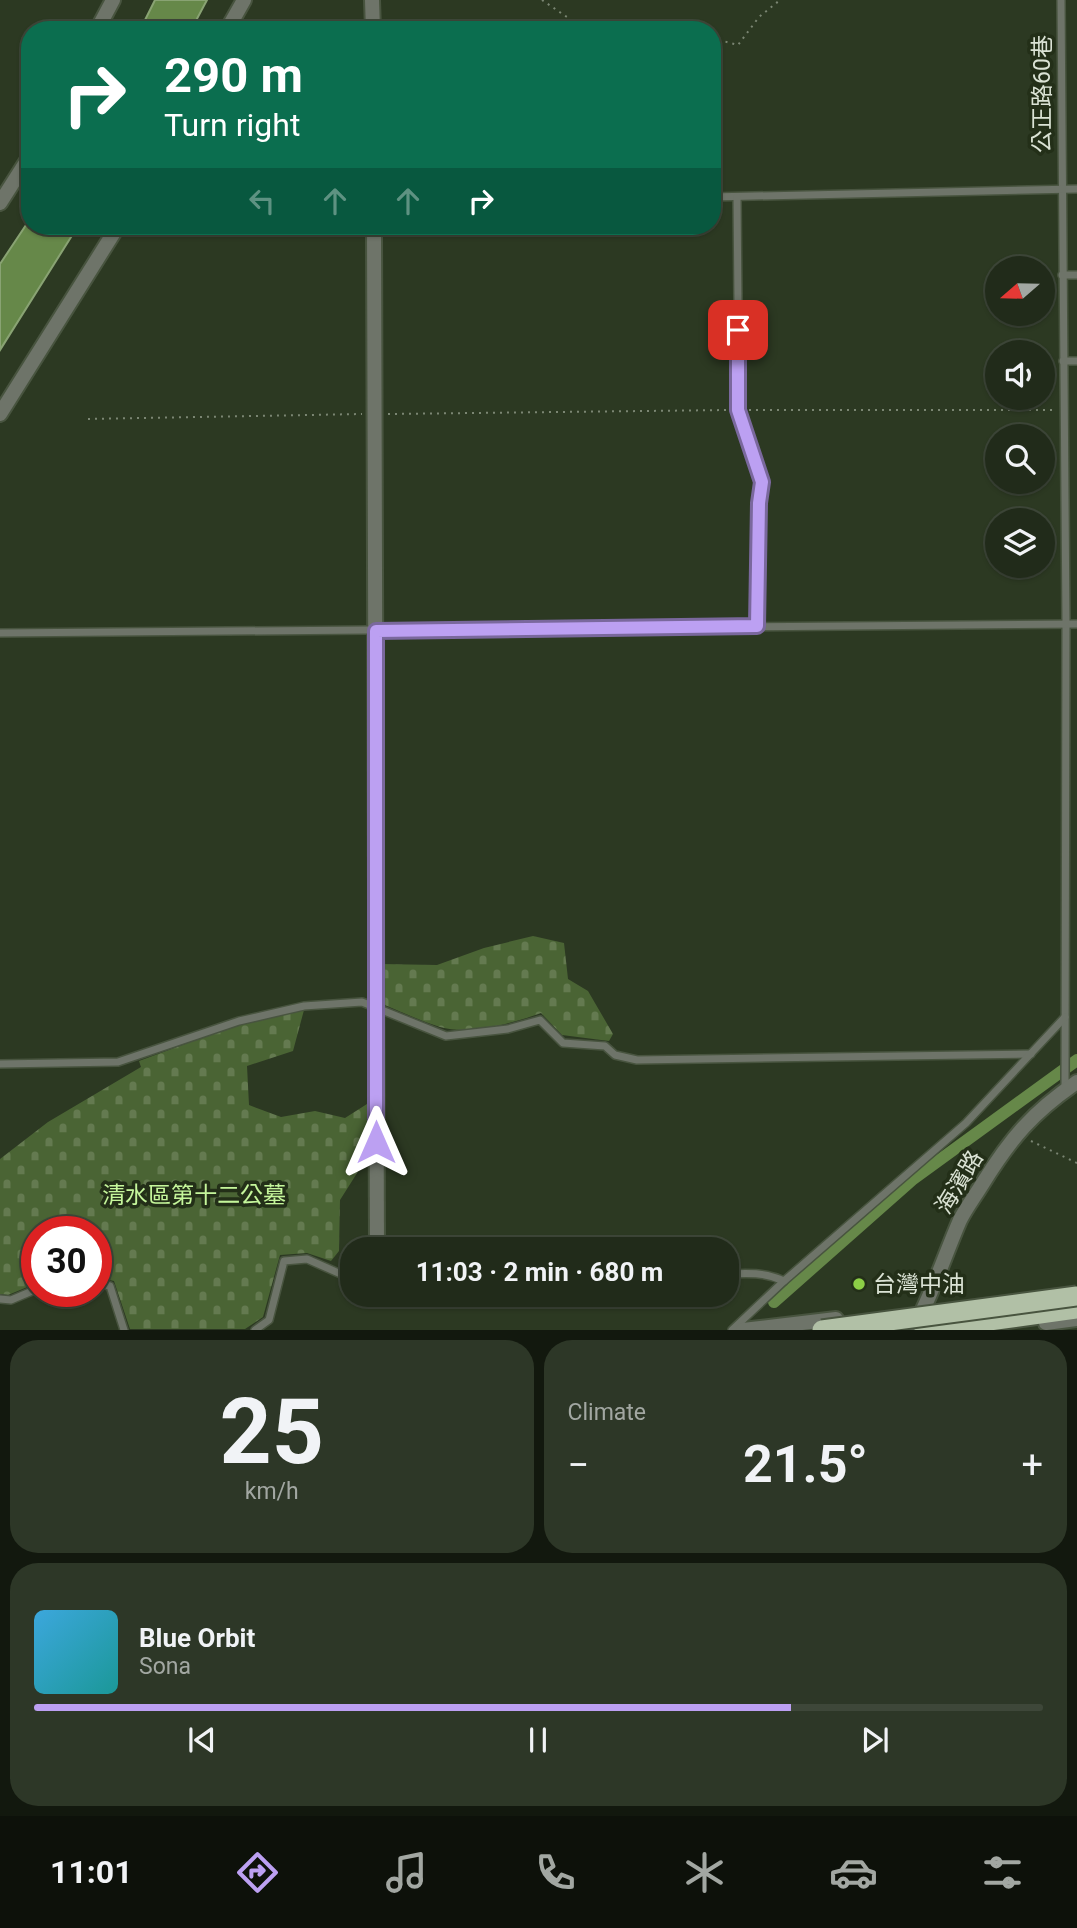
<!DOCTYPE html>
<html lang="en">
<head>
<meta charset="utf-8">
<style>
  :root { --surface:#212b1a; --page:#2d3727; --text:#f1f3f6; --muted:#a2a7a2; --line:#3e4739; --accent:#bca0f2 }
  body { margin:0; font-family:Roboto,"Noto Sans TC",sans-serif; background:var(--page); color:var(--text); height:100vh; display:flex; flex-direction:column; font-size:26px; white-space:nowrap }
  * { box-sizing:border-box; margin:0 }
  p { font-size:23px; color:var(--muted) }
  .icon { flex:none; width:38px; height:38px; fill:none; stroke:currentColor; stroke-width:2; stroke-linecap:round; stroke-linejoin:round }
  .map { position:relative; height:1330px; overflow:hidden }
  .panel { display:flex; flex-direction:column; gap:10px; padding:10px; background:#12180e; flex:1 }
  .panel>* { flex:none }
  .hud { position:absolute; left:21px; top:21px; width:700px; height:214px; border-radius:28px; box-shadow:0 2px 5px #0004,0 0 0 2px var(--line); background:#0b6e4f; color:#fff; overflow:hidden }
  .needle { width:46px; rotate:250deg }
  .fabs { position:absolute; left:985px; top:256px; display:grid; gap:14px }
  .fabs a { display:grid; place-items:center; width:70px; height:70px; border-radius:50%; background:var(--surface); box-shadow:0 2px 5px #0004,0 0 0 2px var(--line); font-size:35px }
  .speed { position:absolute; left:21px; top:1216px; display:flex; gap:14px; font-size:35px; font-weight:700; text-align:center }
  .speed>* { display:grid; place-content:center; width:91px; height:91px; border-radius:50%; background:var(--surface); box-shadow:0 2px 5px #0004,0 0 0 2px var(--line); line-height:1 }
  .speed .limit { border:10px solid #d22; background:#fff; color:#111 }
  .pin { position:absolute; display:grid; place-items:center; width:60px; height:60px; color:#fff; margin:-30px; border-radius:14px; box-shadow:0 4px 10px #0006 }
  .me { position:absolute; width:77px; margin:-38px; rotate:0deg; stroke-linejoin:round; filter:drop-shadow(0 0 5px #0008) }
  .turn { display:flex; align-items:center; gap:24px; height:147px; padding:0 28px; font-size:32px }
  .turn .icon { width:91px; height:91px; stroke-width:2.5 }
  .turn b { display:block; font-size:49px; line-height:60px }
  .lanes { display:flex; align-items:center; height:66px; padding:0 28px; background:#0003; justify-content:center; gap:35px; direction:ltr }
  .lanes .off { opacity:.35 }
  .big { font-size:52px; font-weight:700; line-height:1.1 }
  .panel .card { flex:1; display:flex; flex-direction:column; justify-content:center; gap:10px; min-width:0; padding:0 24px; border-radius:28px; background:var(--page) }
  .panel .dial { align-items:center; gap:0 }
  .dial b { font-size:91px; line-height:1 }
  .song { display:flex; align-items:center; gap:21px }
  .cover { width:84px; height:84px; border-radius:10px; background:linear-gradient(135deg,hsl(200 70% 55%),hsl(180 70% 35%)) }
  .played { height:7px; border-radius:4px; background:linear-gradient(90deg,var(--accent) 75%,var(--line) 75%) }
  .keys { display:flex; justify-content:space-around; direction:ltr }
  .heat { display:flex; justify-content:space-between; align-items:center; font-size:38px; direction:ltr }
  .panel .tiles { flex:1; display:grid; gap:10px; grid-template-columns:1fr 1fr }
  .card:last-child { grid-column:span 2 }
  .trip { position:absolute; left:340px; top:1237px; width:399px; height:70px; border-radius:28px; background:var(--surface); box-shadow:0 2px 5px #0004,0 0 0 2px var(--line); font-weight:700; line-height:70px; text-align:center }
  .menu { display:flex; height:112px; justify-content:space-around; align-items:center; background:#0d110a; color:var(--muted) }
  .menu .icon { width:49px; height:49px }
  .menu .active { color:var(--accent) }
  .menu b { font-size:32px; color:var(--text) }
  .map>svg:first-child { display:block }
  .cemetery { fill:url(#cemetery-stones) }
  .water { fill:#668849; stroke:#89a373; stroke-width:2 }
  .lines { fill:none; stroke-linecap:round; stroke-linejoin:round }
  .canal { stroke:#668849; stroke-width:12 }
  .service-casing { stroke:#48543f; stroke-width:10 }
  .minor-casing { stroke:#48543f; stroke-width:18 }
  .tertiary-casing { stroke:#48543f; stroke-width:18 }
  .trunk-casing { stroke:#48543f; stroke-width:23 }
  .path { stroke:#7b8673; stroke-width:2; stroke-dasharray:2 5; stroke-linecap:butt }
  .service { stroke:#6e7469; stroke-width:7 }
  .minor { stroke:#6e7469; stroke-width:14 }
  .tertiary { stroke:#6e7469; stroke-width:14 }
  .trunk { stroke:#b1c0a6; stroke-width:19 }
  .trunk-bridge-casing { stroke:#48543f; stroke-width:23; stroke-linecap:butt }
  .trunk-bridge { stroke:#b1c0a6; stroke-width:19 }
  .route-casing { stroke:#7a689d; stroke-width:18 }
  .route { stroke:#bca0f2; stroke-width:12 }
  .poi-dot { fill:#8cce46; stroke:#232f18; stroke-width:2.5 }
  .labels { text-anchor:middle; stroke-width:7; stroke-linejoin:round; paint-order:stroke }
  .street-label { font-size:23px; fill:#dbe3d5; stroke:#232f18 }
  .park-label { font-size:23px; fill:#c5f69b; stroke:#232f18 }
  .poi-label { font-size:23px; fill:#dbe3d5; stroke:#232f18; text-anchor:start }
</style>
</head>
<body>
<div class="map">
<svg width="1077" height="1330" viewBox="0 0 1077 1330">
  <defs>
    <pattern id="cemetery-stones" width="16" height="16" patternUnits="userSpaceOnUse" patternTransform="scale(1.75)"><rect width="16" height="16" fill="#4a6434"/><path d="M2 7V4a2 2 0 0 1 4 0v3zM10 15v-3a2 2 0 0 1 4 0v3z" fill="#647a50"/></pattern>
  </defs>
  <rect width="100%" height="100%" fill="#2c3922"/>
  <g class="cemetery">
    <path d="M533,936L564,943L568,979L588,991L613,1034L609,1041L562,1035L541,1013C513,1023 470,1036 440,1027C420,1021 400,1011 380,1003L381,964L437,965L484,948Z"/>
    <path d="M304,1010L293,1051L247,1066L249,1105L281,1117L315,1111L345,1118L367,1104L369,1155H365L359,1170L340,1200L339,1251L331,1261L307,1253L280,1255L263,1317L245,1329H130L114,1281L96,1277V1232H37V1283L8,1295L0,1294V1159L48,1122L141,1067L139,1061L239,1024Z"/>
  </g>
  <g class="water">
    <path d="M155,0H207L191,30H140Z"/>
    <path d="M30,219V226H78L0,350V264Z"/>
  </g>
  <g class="lines">
    <path class="canal" d="M774,1302L912,1180L1077,1060"/>
    <g class="service-casing">
      <g id="service">
        <path d="M1061,0L1066,624L1065,1090"/>
        <path d="M712,197L1077,189"/>
        <path d="M737,197L739,410L762,482L759,503L757,626"/>
        <path d="M1062,275H1077"/>
        <path d="M1063,361H1077"/>
        <path d="M0,633L1077,624"/>
        <path d="M0,1064L118,1062L239,1021L304,1006L362,1002L446,1036L508,1029L540,1020L563,1043L605,1046L615,1055L637,1060L1031,1054"/>
        <path d="M726,1274C747,1273 765,1272 784,1281"/>
        <path d="M96,1283L110,1286L124,1330"/>
        <path d="M0,1299L11,1300L37,1289"/>
        <path d="M255,1330L269,1320L284,1261L307,1259L352,1279"/>
        <path d="M732,1330L784,1281L966,1123L1065,1017"/>
      </g>
    </g>
    <g class="minor-casing">
      <g id="minor">
        <path d="M372,0L373,30"/>
        <path d="M97,30L113,0"/>
        <path d="M227,30L244,0"/>
        <path d="M0,203L30,156"/>
        <path d="M374,226L377,1250"/>
        <path d="M0,414L118,226"/>
      </g>
    </g>
    <g class="tertiary-casing">
      <g id="tertiary">
        <path d="M1046,1323L1077,1319"/>
        <path d="M743,1330L836,1319"/>
        <path d="M913,1330C932,1295 944,1257 960,1220C966,1208 975,1196 983,1183C1011,1138 1033,1112 1077,1082"/>
      </g>
    </g>
    <g class="trunk-casing">
      <path id="trunk" d="M924,1330L1077,1309"/>
    </g>
    <g class="path">
      <path d="M542,0L586,30"/>
      <path d="M712,38L738,45L759,17L780,0"/>
      <path d="M749,410H1055"/>
      <path d="M388,414L729,410"/>
      <path d="M88,419L362,414"/>
      <path d="M1031,1141L1077,1163"/>
    </g>
    <use href="#service" class="service"/>
    <use href="#minor" class="minor"/>
    <use href="#tertiary" class="tertiary"/>
    <use href="#trunk" class="trunk"/>
    <g class="trunk-bridge-casing">
      <path id="trunk-bridge" d="M822,1330L1077,1296"/>
    </g>
    <use href="#trunk-bridge" class="trunk-bridge"/>
  </g>
  <g class="lines">
    <g class="route-casing">
      <path id="route" d="M376,1142V631L757,626L759,503L762,482L738,410V330"/>
    </g>
    <use href="#route" class="route"/>
  </g>
  <circle class="poi-dot" cx="859" cy="1284" r="7"/>
  <g class="labels">
    <g class="street-label">
      <text transform="translate(1042 94) rotate(-90)" y="8">公正路60巷</text>
      <text transform="translate(959 1182) rotate(-59)" y="8">海濱路</text>
    </g>
    <g class="park-label">
      <text x="194" y="1203">清水區第十二公墓</text>
    </g>
    <g class="poi-label">
      <text x="873" y="1292">台灣中油</text>
    </g>
  </g>
</svg>
<div class="fabs">
<a><svg class="needle" viewBox="-14 -14 28 28"><path d="M0-13l5 13h-10z" fill="#e53935"/><path d="M0 13l5-13h-10z" fill="#a2a7a2"/></svg></a>
<a><svg class="icon" aria-label="sound" viewBox="0 0 24 24"><path d="M4 9h4l5-4v14l-5-4H4zM17 9q2 3 0 6"/></svg></a>
<a><svg class="icon" aria-label="search" viewBox="0 0 24 24"><circle cx="10" cy="10" r="6"/><path d="M15 15l6 6"/></svg></a>
<a><svg class="icon" aria-label="layers" viewBox="0 0 24 24"><path d="M12 4l9 5-9 5-9-5zM3 14l9 5 9-5"/></svg></a>
</div>
<div class="speed"><div class="limit">30</div></div>
<div class="pin" style="left:738px;top:330px;background:#d93025"><svg class="icon" aria-label="arrive" viewBox="0 0 24 24"><path d="M6 21V4h12l-3 4 3 4H6"/></svg></div>
<svg class="me" style="left:376px;top:1142px" viewBox="-20 -20 40 40"><path d="M0-17L14 15 0 8-14 15z" fill="#bca0f2" stroke="#fff" stroke-width="4"/></svg>
<div class="trip">11:03 · 2 min · 680 m</div>
<div class="hud">
<div class="turn"><svg class="icon" aria-label="right" viewBox="0 0 24 24"><path d="M7 20v-9h11M14 6l5 5-5 5"/></svg><div><b>290 m</b>Turn right</div></div>
<div class="lanes"><svg class="icon off" aria-label="left" viewBox="0 0 24 24"><path d="M17 20v-9H6M10 6l-5 5 5 5"/></svg><svg class="icon off" aria-label="ahead" viewBox="0 0 24 24"><path d="M12 20V5M6 11l6-6 6 6"/></svg><svg class="icon off" aria-label="ahead" viewBox="0 0 24 24"><path d="M12 20V5M6 11l6-6 6 6"/></svg><svg class="icon" aria-label="right" viewBox="0 0 24 24"><path d="M7 20v-9h11M14 6l5 5-5 5"/></svg></div>
</div>
</div>
<section class="panel">
<div class="tiles">
<div class="card dial"><b>25</b><p>km/h</p></div>
<div class="card"><p>Climate</p>
<div class="heat"><a>−</a><b class="big">21.5°</b><a>+</a></div>
</div>
<div class="card">
<div class="song"><i class="cover"></i><div><b>Blue Orbit</b><p>Sona</p></div></div>
<div class="played"></div>
<div class="keys"><svg class="icon" aria-label="previous" viewBox="0 0 24 24"><path d="M18 5L8 12l10 7zM5 5v14"/></svg><svg class="icon" aria-label="pause" viewBox="0 0 24 24"><path d="M8 5v14M16 5v14"/></svg><svg class="icon" aria-label="next" viewBox="0 0 24 24"><path d="M6 5l10 7-10 7zM19 5v14"/></svg></div>
</div>
</div>
</section>
<nav class="menu">
<b>11:01</b>
<svg class="icon active" aria-label="directions" viewBox="0 0 24 24"><path d="M12 3l9 9-9 9-9-9zM9 14v-3h6M13 9l2 2-2 2"/></svg>
<svg class="icon" aria-label="music" viewBox="0 0 24 24"><path d="M9 18V5l10-2v13"/><circle cx="6" cy="18" r="3"/><circle cx="16" cy="16" r="3"/></svg>
<svg class="icon" aria-label="phone" viewBox="0 0 24 24"><path d="M5 4h4l2 5-3 2q2 4 5 5l2-3 5 2v4C11 20 4 13 5 4z"/></svg>
<svg class="icon" aria-label="climate" viewBox="0 0 24 24"><path d="M12 3v18M4 7l16 10M4 17L20 7"/></svg>
<svg class="icon" aria-label="car" viewBox="0 0 24 24"><path d="M5 17H2v-5l4-1 3-4h7l3 4 3 1v5h-3M9 17h6M6 11h13"/><circle cx="7" cy="17" r="2"/><circle cx="17" cy="17" r="2"/></svg>
<svg class="icon" aria-label="filters" viewBox="0 0 24 24"><path d="M4 7h16M4 17h16"/><circle cx="9" cy="7" r="2"/><circle cx="15" cy="17" r="2"/></svg>
</nav>
</body>
</html>
